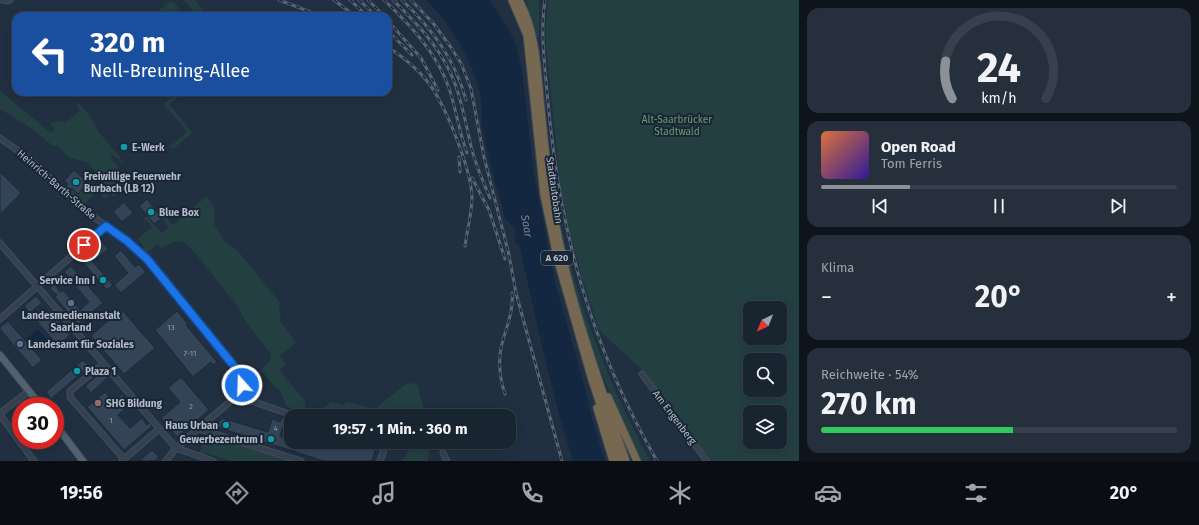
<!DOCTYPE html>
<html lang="de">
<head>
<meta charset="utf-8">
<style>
  :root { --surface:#192431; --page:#26303d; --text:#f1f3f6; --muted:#9fa4ab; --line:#37414d; --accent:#8c9099 }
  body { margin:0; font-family:"Fira Sans",sans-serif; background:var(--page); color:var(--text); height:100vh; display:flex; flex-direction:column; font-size:15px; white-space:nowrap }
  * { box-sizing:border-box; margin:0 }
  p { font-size:13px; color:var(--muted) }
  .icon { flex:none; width:22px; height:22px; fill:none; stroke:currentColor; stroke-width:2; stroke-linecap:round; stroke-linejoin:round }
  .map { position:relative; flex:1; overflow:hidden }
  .side { display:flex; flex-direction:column; gap:8px; padding:8px; background:#0e141b; width:400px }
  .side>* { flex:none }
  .top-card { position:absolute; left:12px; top:12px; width:380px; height:84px; border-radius:12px; box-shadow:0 2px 10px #0003,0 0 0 1px var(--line); background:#1a4fa0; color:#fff; overflow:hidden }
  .needle { width:26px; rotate:223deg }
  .buttons { position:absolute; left:743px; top:301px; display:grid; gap:8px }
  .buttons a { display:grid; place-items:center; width:44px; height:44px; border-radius:8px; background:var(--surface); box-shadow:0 2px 10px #0003,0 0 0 1px var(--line); font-size:20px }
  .speed { position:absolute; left:12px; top:397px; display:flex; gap:8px; font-size:20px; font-weight:700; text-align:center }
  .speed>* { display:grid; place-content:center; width:52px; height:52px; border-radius:50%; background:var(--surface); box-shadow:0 2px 10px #0003,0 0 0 1px var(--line); line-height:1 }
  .speed .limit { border:6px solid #d22; background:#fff; color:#111 }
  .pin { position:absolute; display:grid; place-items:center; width:34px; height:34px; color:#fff; margin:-17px; border:2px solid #fff; border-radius:50%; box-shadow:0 1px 4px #0007 }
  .me { position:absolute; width:44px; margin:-22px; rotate:340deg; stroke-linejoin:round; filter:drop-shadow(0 0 3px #0008) }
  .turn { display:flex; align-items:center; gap:14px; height:84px; padding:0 12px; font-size:18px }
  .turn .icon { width:52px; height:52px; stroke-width:2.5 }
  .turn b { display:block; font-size:28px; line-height:34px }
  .big { font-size:30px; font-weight:700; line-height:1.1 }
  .side .widget { flex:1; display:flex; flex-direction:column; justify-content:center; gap:6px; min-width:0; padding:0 14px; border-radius:12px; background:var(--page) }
  .side .dial { align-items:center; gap:0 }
  .dial svg { height:104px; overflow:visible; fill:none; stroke:var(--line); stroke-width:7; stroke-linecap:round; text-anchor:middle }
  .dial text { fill:var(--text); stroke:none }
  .song { display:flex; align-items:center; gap:12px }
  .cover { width:48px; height:48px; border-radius:6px; background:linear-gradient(135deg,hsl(20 70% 55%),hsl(250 70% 35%)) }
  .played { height:4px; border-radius:2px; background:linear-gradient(90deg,var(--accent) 25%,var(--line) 25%) }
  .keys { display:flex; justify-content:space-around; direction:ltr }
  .heat { display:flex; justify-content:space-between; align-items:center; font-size:22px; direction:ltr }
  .charge { height:6px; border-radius:3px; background:linear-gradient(90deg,#34c759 54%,var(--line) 0) }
  .trip { position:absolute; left:284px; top:409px; width:232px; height:40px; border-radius:12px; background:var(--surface); box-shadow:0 2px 10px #0003,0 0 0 1px var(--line); font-weight:700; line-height:40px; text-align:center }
  .tabs { display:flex; height:64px; justify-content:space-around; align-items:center; background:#0a0e14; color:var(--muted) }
  .tabs .icon { width:28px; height:28px }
  .tabs .current { color:var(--accent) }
  .tabs b { font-size:18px; color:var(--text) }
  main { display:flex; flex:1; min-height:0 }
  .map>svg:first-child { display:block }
  .green { fill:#243f42; fill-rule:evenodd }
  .water { fill:#132740 }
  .building { fill:#334457; stroke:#1d2837 }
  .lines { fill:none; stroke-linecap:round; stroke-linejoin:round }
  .minor-casing { stroke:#424d5c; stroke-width:7 }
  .major-casing { stroke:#424d5c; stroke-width:8 }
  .highway-casing { stroke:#414c5b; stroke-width:9 }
  .minor { stroke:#364150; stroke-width:5 }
  .major { stroke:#546070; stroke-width:6 }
  .highway { stroke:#776852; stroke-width:7 }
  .rail-casing { stroke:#576578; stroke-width:3 }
  .rail { stroke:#1b2635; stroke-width:1.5; stroke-dasharray:4.5; stroke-linecap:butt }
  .route-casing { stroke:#114b97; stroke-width:10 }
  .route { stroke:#1a73e8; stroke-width:7 }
  .culture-dot { fill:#0f9aa8; stroke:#1b2635; stroke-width:1.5 }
  .service-dot { fill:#5c6f8a; stroke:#1b2635; stroke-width:1.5 }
  .education-dot { fill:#8d6e63; stroke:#1b2635; stroke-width:1.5 }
  .labels { text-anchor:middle; stroke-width:4; stroke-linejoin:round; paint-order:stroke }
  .number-label { font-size:8px; fill:#909cac }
  .shield { fill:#1b2635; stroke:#858f9e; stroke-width:1 }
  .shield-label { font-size:9px; font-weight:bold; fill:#b2bccb }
  .park-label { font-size:10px; fill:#669f72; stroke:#1b2635 }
  .poi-label { font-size:10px; font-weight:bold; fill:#b2bccb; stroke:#1b2635; text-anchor:start }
  .street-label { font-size:10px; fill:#b2bccb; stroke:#1b2635 }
  .water-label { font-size:11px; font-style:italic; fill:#6787ae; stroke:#1b2635 }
</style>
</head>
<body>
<main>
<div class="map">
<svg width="799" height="461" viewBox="0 0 799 461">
  <rect width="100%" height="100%" fill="#213041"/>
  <g class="green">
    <path d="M184,0H195L208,16H197Z"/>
    <path d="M526,0H539V37H537Z"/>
    <path d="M548,0H799V461H712L641,368L608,339L599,329L582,278L569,229L560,182L546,47V21ZM750,308H780V338H750ZM750,360H780V390H750ZM750,412H780V442H750Z"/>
    <path d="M170,2L174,3L179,8L168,16L160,15L151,16Z"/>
    <path d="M0,91L51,133L55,129L48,121L53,123L56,121L60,122L62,121L64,124L80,111L77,106L78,102L89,115L98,131L126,165L113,155L110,157L118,167L117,169L125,179L124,188L114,197L111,193L104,199L101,195L103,188L97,173L87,162L70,158L57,145L53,146L31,128L0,109Z"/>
    <path d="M179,92H184L169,104L192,133L173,149L169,144L172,145L187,132L164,104Z"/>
    <path d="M89,183L95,191V194L85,203L80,204L69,193L73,189L78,194Z"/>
    <path d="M207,196L214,208V224L224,241L238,251L280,303L279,309L281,314L279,320L296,342L280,356L286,364L279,370L305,401V409L321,410L331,402L343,405L347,402L375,409L407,383L417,384L426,416H405L401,415L397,416C360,416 323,419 287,407L280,390L275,387L261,370L271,360V354L245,321L239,308L196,254L185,243L179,241L173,242L161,248L157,244L148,252L151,255H146L141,250L144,247L138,239L152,227L144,218L147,216L162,233L169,227L162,218L166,217L170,223L174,224Z"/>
    <path d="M555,204H556C575,299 605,376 650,461H641L600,370L585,327L566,259Z"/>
    <path d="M153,258L249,376L248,378L245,377L240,369L152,262Z"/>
    <path d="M206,434L292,461H231L206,453L205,456L199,454Z"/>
    <path d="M413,442H430L428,461H402Z"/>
  </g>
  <g class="water">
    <path d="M426,0H489L507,26L515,42L519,57L522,71L534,174L548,247L556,286L585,388L592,419L605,461H573C551,391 536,320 520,248L514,240C519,230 513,226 505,219C498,190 488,160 483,130C480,118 483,106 480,94C472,59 451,25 426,0Z"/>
    <path d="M38,329L48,341L37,350L27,338Z"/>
  </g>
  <g class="building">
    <path d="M74,170L88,183L78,194L72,188L69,191L65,187L68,184L64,181Z"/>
    <path d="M0,172L21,193L0,215Z"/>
    <path d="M147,199L162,218L154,224L139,206Z"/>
    <path d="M124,202L133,213L122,222L113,212Z"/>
    <path d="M99,242L100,243L102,242L108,249L93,262L113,285L107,290L80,259Z"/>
    <path d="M121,250L135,267L139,264L146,272L121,293L114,285L128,273L114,256Z"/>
    <path d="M71,266L103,303L78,324L55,297L57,295L50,289L52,284H55L60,292L63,290L80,310L89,302L64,272Z"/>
    <path d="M36,296L42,303L33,310L41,319L50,312L70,335L58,346L24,306Z"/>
    <path d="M121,309L155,348L124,374L91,336Z"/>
    <path d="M177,311L188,324L186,325L217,362L213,365L211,362L193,377L155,330Z"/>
    <path d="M8,321L42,360L33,368L0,329V327Z"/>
    <path d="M83,360L89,366L51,399L46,392Z"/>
    <path d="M103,371L108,377L91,393L85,386Z"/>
    <path d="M181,377L209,410L177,437L161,418L180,402L168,388Z"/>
    <path d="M105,392L113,402L122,394L130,404L118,415L130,428L142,418L147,425L149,423L152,426L124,450L87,407Z"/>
    <path d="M282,417L286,418L280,436L291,440V442H312L310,446L322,449L324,442H358L376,448L372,461H324L214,426L216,422L220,421L222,418L268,432L272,419L280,422Z"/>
    <path d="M152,450L159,457L154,461H139Z"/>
  </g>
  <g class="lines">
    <g class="minor-casing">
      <g id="minor">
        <path d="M2,0L7,1L10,0"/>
        <path d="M0,138L27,157L83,209L127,241L147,259L238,371L242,380L240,393L176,448L166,461"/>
        <path d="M0,243L176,448L213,461"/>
        <path d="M0,319L106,226"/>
        <path d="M103,364L70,391V397L124,459"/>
        <path d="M642,374L707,461"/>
        <path d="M29,391L2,412L1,416L34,461"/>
        <path d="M237,396L295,416"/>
        <path d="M199,429L301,461"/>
        <path d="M380,442L384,450L380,461"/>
        <path d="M443,453L447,461"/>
        <path d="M122,461L159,429"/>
      </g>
    </g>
    <g class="major-casing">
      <g id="major">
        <path d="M0,355L41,406"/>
        <path d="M55,424L83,461"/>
      </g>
    </g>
    <g class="highway-casing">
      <g id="highway">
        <path d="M512,0L527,35L544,195L558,261L592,380L619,461"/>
        <path d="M519,0C537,34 537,71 541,109C545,148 548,187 556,226C571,306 600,384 626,461"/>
        <path d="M608,397L637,461"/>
        <path d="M597,408L613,461"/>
      </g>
    </g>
    <use href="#minor" class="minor"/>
    <use href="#major" class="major"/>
    <use href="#highway" class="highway"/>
    <g class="rail-casing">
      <g id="rail">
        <path d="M279,0L321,16"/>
        <path d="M334,0L355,16"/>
        <path d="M350,0L367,16"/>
        <path d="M359,0L376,16"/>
        <path d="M368,0L384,16"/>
        <path d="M384,0C410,25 437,53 449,88C456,109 459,132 467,153"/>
        <path d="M393,0C415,22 437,44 450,72C461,95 465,121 471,146C475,164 483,181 490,198"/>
        <path d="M402,0C432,29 455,59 466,100"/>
        <path d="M411,0L433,23L450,46L461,63L471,89L484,157L509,255L516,293L562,461"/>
        <path d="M545,0C540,34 545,69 548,102C560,234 591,346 657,461"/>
        <path d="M388,21L421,58L438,90"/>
        <path d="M388,31L412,55"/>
        <path d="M388,47C403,57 416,67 427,81C445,103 471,169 472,197C472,213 467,230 465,246"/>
        <path d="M459,157L460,172"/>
        <path d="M472,178L489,210L505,259"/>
        <path d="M505,394C500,379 498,364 501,348C505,329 514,313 512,293"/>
      </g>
    </g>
    <use href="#rail" class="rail"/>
  </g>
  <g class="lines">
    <g class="route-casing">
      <path id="route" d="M84,245L106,226L127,241L147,259L238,371L241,376L242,385"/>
    </g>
    <use href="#route" class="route"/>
  </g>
  <g class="culture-dot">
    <circle cx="124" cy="147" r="4"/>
    <circle cx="76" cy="182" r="4"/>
    <circle cx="151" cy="212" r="4"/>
    <circle cx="103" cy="280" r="4"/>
    <circle cx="77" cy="371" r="4"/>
    <circle cx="226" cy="425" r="4"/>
    <circle cx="271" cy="439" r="4"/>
  </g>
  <g class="service-dot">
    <circle cx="71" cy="303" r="4"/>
    <circle cx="20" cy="344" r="4"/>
  </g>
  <circle class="education-dot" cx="98" cy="403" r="4"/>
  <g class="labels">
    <g class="number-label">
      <text x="171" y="330">13</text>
      <text x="190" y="356">7-11</text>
      <text x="191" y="409">2</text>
      <text x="111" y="423">1</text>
      <text x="276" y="431">4</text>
    </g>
    <rect class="shield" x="541" y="251" width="32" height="14" rx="3"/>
    <g class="shield-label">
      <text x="557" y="261">A 620</text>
    </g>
    <g class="park-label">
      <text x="677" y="123">Alt-Saarbrücker<tspan x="677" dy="12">Stadtwald</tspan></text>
    </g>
    <g class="poi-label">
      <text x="132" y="151">E-Werk</text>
      <text x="84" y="180">Freiwillige Feuerwehr<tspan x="84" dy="12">Burbach (LB 12)</tspan></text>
      <text x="159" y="216">Blue Box</text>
      <text x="95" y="284" text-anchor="end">Service Inn I</text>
      <text x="71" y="319" text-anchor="middle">Landesmedienanstalt<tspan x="71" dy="12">Saarland</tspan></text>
      <text x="28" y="348">Landesamt für Soziales</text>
      <text x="85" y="375">Plaza 1</text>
      <text x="106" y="407">SHG Bildung</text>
      <text x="218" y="429" text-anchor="end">Haus Urban</text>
      <text x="263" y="443" text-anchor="end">Gewerbezentrum I</text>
    </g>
    <g class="street-label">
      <text transform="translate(57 184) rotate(41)" y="4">Heinrich-Barth-Straße</text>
      <text transform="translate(555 190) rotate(82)" y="4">Stadtautobahn</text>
      <text transform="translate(675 417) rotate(53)" y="4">Am Engenberg</text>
    </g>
    <g class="water-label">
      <text transform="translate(527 226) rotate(80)" y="4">Saar</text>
    </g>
  </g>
</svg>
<div class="buttons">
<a><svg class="needle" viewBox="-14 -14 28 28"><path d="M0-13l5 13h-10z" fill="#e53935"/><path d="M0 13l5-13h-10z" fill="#9fa4ab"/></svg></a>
<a><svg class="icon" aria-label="search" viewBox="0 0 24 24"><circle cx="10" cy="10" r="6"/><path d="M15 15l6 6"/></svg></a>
<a><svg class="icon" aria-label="layers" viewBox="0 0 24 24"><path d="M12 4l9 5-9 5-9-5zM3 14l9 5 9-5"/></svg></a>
</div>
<div class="speed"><div class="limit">30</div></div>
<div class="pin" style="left:84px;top:245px;background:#d93025"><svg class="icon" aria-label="arrive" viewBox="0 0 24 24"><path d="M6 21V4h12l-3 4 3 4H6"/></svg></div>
<svg class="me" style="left:242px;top:385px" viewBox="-20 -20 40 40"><circle r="17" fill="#1a73e8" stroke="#fff" stroke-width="3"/><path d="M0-11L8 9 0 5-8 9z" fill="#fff"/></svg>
<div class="trip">19:57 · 1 Min. · 360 m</div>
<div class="top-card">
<div class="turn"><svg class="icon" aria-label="left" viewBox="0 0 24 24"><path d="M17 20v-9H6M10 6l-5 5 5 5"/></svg><div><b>320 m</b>Nell-Breuning-Allee</div></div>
</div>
</div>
<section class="side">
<div class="widget dial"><svg viewBox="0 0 100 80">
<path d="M14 69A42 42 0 1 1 86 69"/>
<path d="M14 69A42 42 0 0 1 9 40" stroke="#8c9099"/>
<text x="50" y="56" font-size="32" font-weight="700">24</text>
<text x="50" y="72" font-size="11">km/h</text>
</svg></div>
<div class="widget">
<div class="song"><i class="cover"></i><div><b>Open Road</b><p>Tom Ferris</p></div></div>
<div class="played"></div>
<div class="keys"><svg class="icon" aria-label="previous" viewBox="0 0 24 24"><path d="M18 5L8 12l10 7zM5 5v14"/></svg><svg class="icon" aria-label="pause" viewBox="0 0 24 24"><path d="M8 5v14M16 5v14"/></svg><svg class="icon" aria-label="next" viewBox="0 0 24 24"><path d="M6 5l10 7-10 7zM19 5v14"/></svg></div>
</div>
<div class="widget"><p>Klima</p>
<div class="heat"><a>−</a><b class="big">20°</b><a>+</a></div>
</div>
<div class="widget"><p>Reichweite · 54%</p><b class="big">270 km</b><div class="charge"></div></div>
</section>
</main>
<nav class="tabs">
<b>19:56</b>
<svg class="icon current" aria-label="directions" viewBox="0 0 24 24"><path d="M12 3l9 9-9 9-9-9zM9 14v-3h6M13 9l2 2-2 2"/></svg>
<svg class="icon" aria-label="music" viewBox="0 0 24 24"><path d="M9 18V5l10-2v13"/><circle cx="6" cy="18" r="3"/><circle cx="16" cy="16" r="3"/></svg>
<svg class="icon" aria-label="phone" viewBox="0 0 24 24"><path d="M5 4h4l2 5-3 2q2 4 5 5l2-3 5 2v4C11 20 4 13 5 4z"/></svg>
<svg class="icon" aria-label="climate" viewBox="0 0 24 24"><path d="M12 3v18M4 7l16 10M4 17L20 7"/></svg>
<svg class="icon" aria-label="car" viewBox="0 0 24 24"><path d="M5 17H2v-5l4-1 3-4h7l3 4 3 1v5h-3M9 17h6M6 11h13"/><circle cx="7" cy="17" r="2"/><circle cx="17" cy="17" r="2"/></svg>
<svg class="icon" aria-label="filters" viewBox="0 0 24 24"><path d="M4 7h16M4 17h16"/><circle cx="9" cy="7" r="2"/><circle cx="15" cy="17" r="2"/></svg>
<b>20°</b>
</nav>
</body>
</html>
